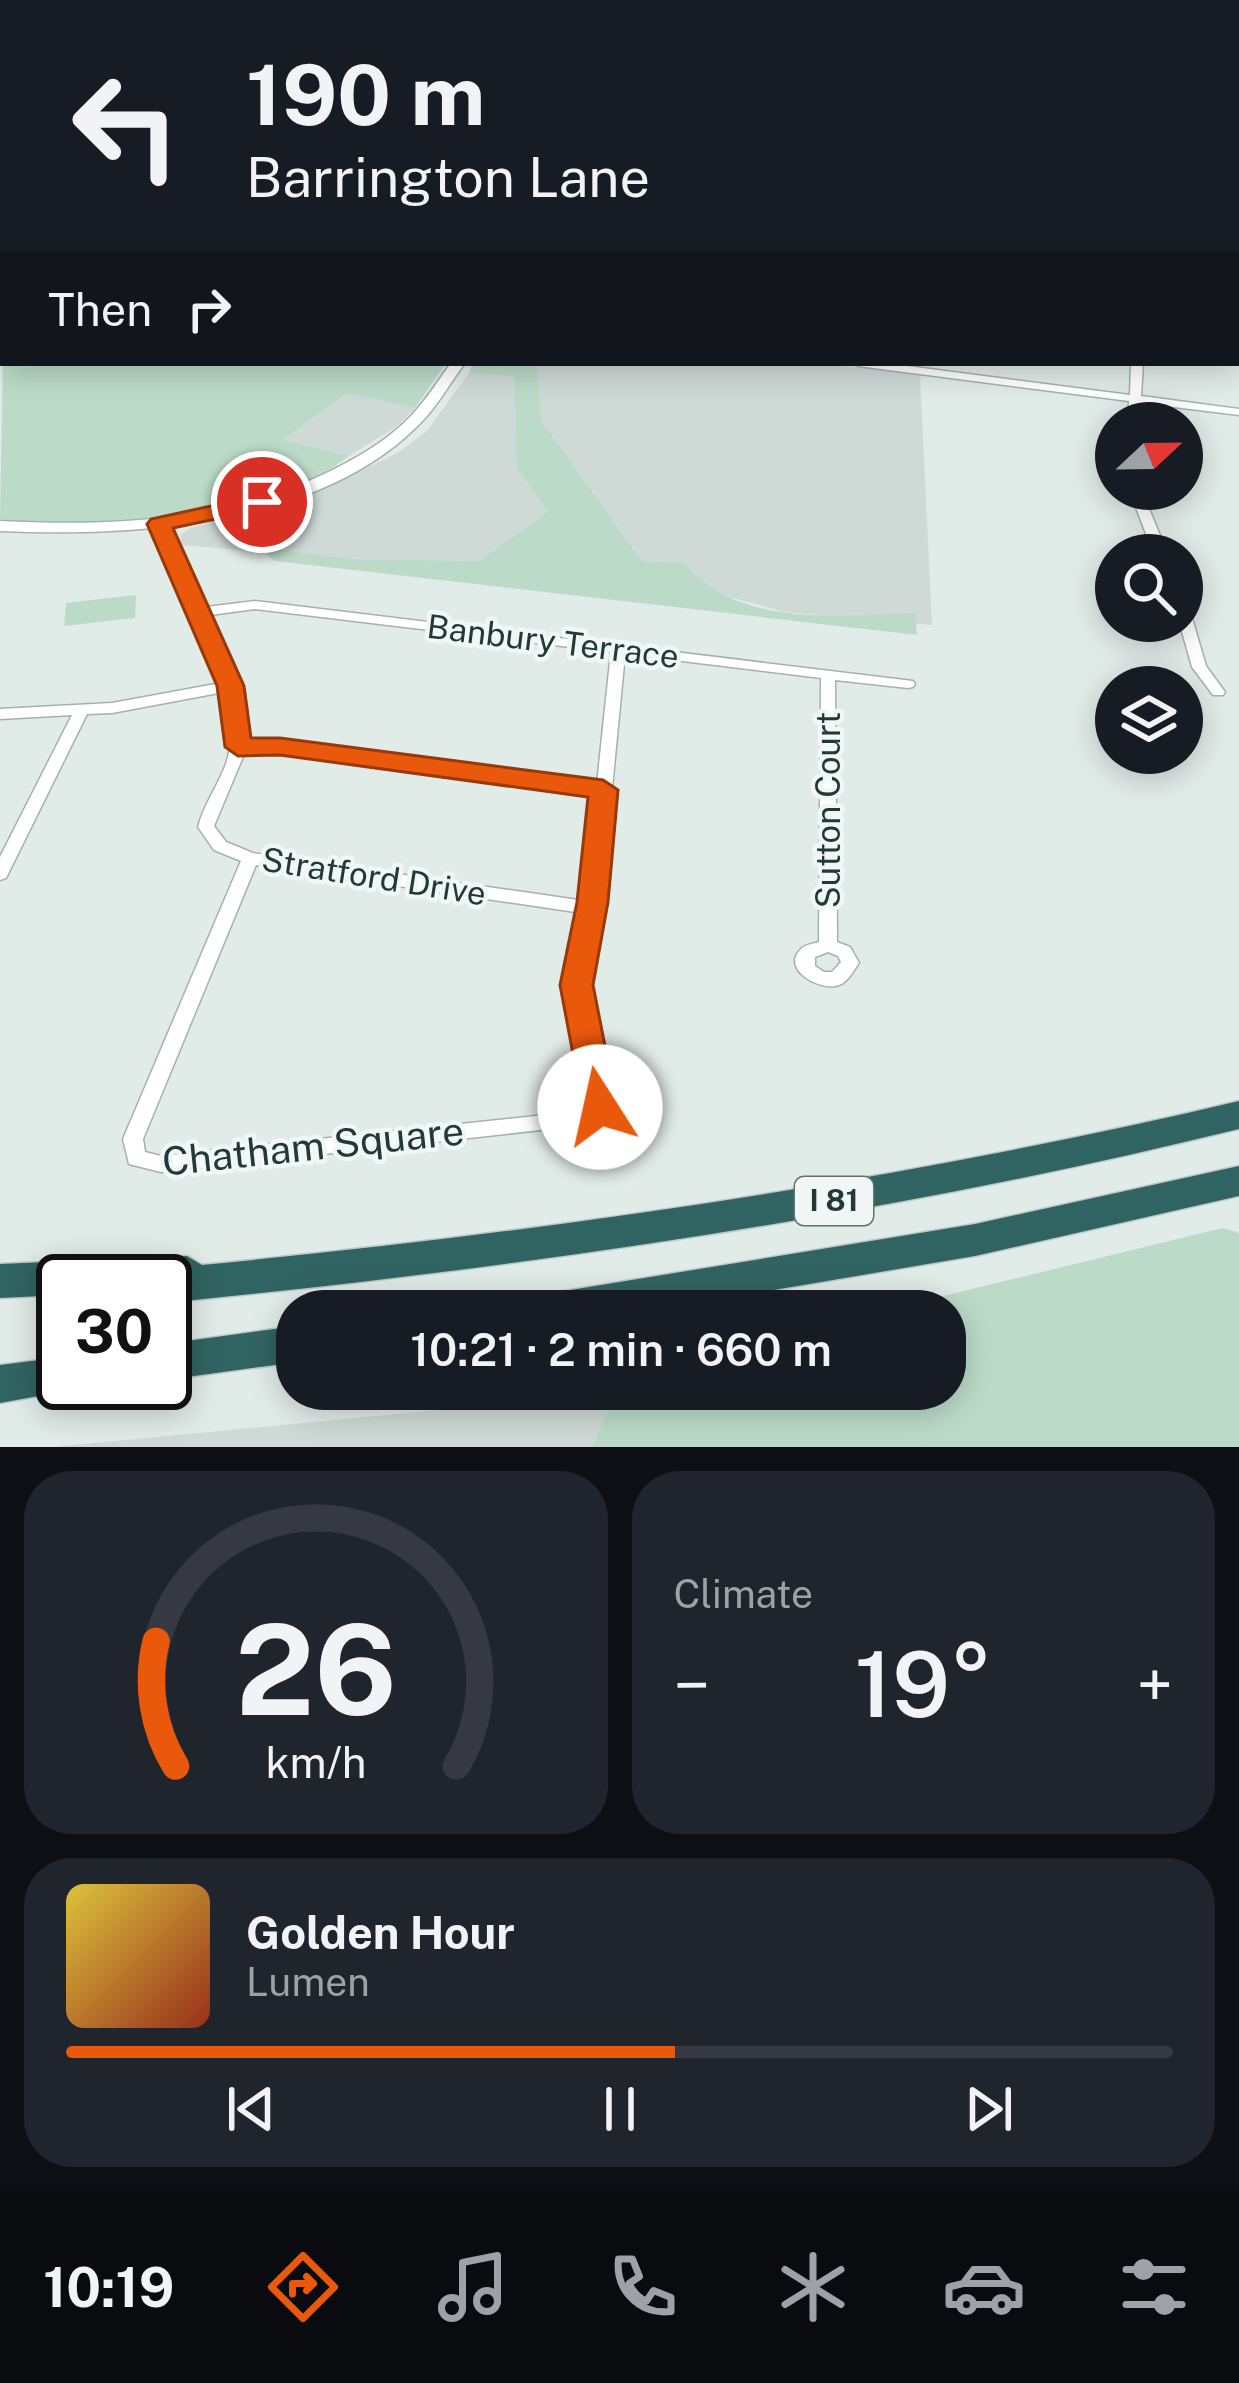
<!DOCTYPE html>
<html lang="en">
<head>
<meta charset="utf-8">
<style>
  :root { --surface:#171b24; --page:#20242c; --text:#f1f3f6; --muted:#9ea1a6; --line:#363941; --accent:#ea580c }
  body { margin:0; font-family:"Public Sans",sans-serif; background:var(--page); color:var(--text); height:100vh; display:flex; flex-direction:column; font-size:45px; white-space:nowrap }
  * { box-sizing:border-box; margin:0 }
  p { font-size:39px; color:var(--muted) }
  .icon { flex:none; width:66px; height:66px; fill:none; stroke:currentColor; stroke-width:2; stroke-linecap:round; stroke-linejoin:round }
  .map { position:relative; height:1447px; overflow:hidden }
  .sheet { display:flex; flex-direction:column; gap:24px; padding:24px; background:#0d0f14; flex:1 }
  .sheet>* { flex:none }
  .top-card { position:absolute; left:0px; top:0px; width:1239px; height:366px; box-shadow:0 6px 30px #0003; background:#171b24; color:var(--text); overflow:hidden }
  .needle { width:78px; rotate:68deg }
  .tools { position:absolute; left:1095px; top:402px; display:grid; gap:24px }
  .tools a { display:grid; place-items:center; width:108px; height:108px; border-radius:50%; background:var(--surface); box-shadow:0 6px 30px #0003; font-size:60px }
  .speed { position:absolute; left:36px; top:1254px; display:flex; gap:24px; font-size:60px; font-weight:700; text-align:center }
  .speed>* { display:grid; place-content:center; width:156px; height:156px; border-radius:50%; background:var(--surface); box-shadow:0 6px 30px #0003; line-height:1 }
  .speed .limit { border:6px solid #111; border-radius:18px; background:#fff; color:#111 }
  .pin { position:absolute; display:grid; place-items:center; width:102px; height:102px; color:#fff; margin:-51px; border:6px solid #fff; border-radius:50%; box-shadow:0 3px 12px #0007 }
  .me { position:absolute; width:132px; margin:-66px; rotate:350deg; stroke-linejoin:round; filter:drop-shadow(0 0 9px #0008) }
  .turn { display:flex; align-items:center; gap:42px; height:252px; padding:0 48px; font-size:54px }
  .turn .icon { width:156px; height:156px; stroke-width:2.5 }
  .turn b { display:block; font-size:84px; line-height:102px }
  .then { display:flex; align-items:center; height:114px; padding:0 48px; background:#0003; gap:24px; font-size:45px }
  .big { font-size:90px; font-weight:600; line-height:1.1 }
  .sheet .widget { flex:1; display:flex; flex-direction:column; justify-content:center; gap:18px; min-width:0; padding:0 42px; border-radius:48px; background:var(--page) }
  .sheet .dial { align-items:center; gap:0 }
  .dial svg { height:312px; overflow:visible; fill:none; stroke:var(--line); stroke-width:7; stroke-linecap:round; text-anchor:middle }
  .dial text { fill:var(--text); stroke:none }
  .song { display:flex; align-items:center; gap:36px }
  .cover { width:144px; height:144px; border-radius:18px; background:linear-gradient(135deg,hsl(50 70% 55%),hsl(10 70% 35%)) }
  .played { height:12px; border-radius:6px; background:linear-gradient(90deg,var(--accent) 55%,var(--line) 55%) }
  .keys { display:flex; justify-content:space-around; direction:ltr }
  .heat { display:flex; justify-content:space-between; align-items:center; font-size:66px; direction:ltr }
  .sheet .tiles { flex:1; display:grid; gap:24px; grid-template-columns:1fr 1fr }
  .widget:last-child { grid-column:span 2 }
  .trip { position:absolute; left:276px; top:1290px; width:690px; height:120px; border-radius:48px; background:var(--surface); box-shadow:0 6px 30px #0003; font-weight:600; line-height:120px; text-align:center }
  .tabs { display:flex; height:192px; justify-content:space-around; align-items:center; background:#090b0e; color:var(--muted) }
  .tabs .icon { width:84px; height:84px }
  .tabs .selected { color:var(--accent) }
  .tabs b { font-size:54px; color:var(--text) }
  .map>svg:first-child { display:block }
  .built { fill:#cfdad7 }
  .green { fill:#bbdbc8 }
  .lines { fill:none; stroke-linecap:round; stroke-linejoin:round }
  .minor-casing { stroke:#a4b2af; stroke-width:3 }
  .tertiary-casing { stroke:#a4b2af; stroke-width:3 }
  .motorway-casing { stroke:#c1c8c7; stroke-width:3 }
  .minor { fill:#fff; fill-rule:evenodd }
  .tertiary { fill:#fff; fill-rule:evenodd }
  .motorway { fill:#306462; fill-rule:evenodd }
  .route { fill:#ea580c; stroke:#983908; stroke-width:3 }
  .labels { text-anchor:middle; stroke-width:9; stroke-linejoin:round; paint-order:stroke }
  .shield { fill:#f1f7f5; stroke:#607370; stroke-width:3 }
  .shield-label { font-size:30px; font-weight:bold; fill:#223a37 }
  .street-label { font-size:33px; fill:#223a37; stroke:#f1f7f5 }
  .near-street-label { font-size:39px; fill:#223a37; stroke:#f1f7f5 }
</style>
</head>
<body>
<div class="map">
<svg width="1239" height="1447" viewBox="0 0 1239 1447">
  <rect width="100%" height="100%" fill="#e1ebe8"/>
  <g class="built">
    <path d="M537,363H821L920,375L932,625L784,612L712,592L685,563L642,561L541,420Z"/>
    <path d="M469,373L514,376L518,468L549,512L479,561L349,559L181,545L180,535L191,528L319,492L399,452L427,431Z"/>
    <path d="M347,393L415,408L396,427L349,456L282,441Z"/>
    <path d="M615,1393L592,1447H53L376,1416Z"/>
  </g>
  <g class="green">
    <path d="M3,357V363H446L415,408L347,393L283,440L349,456C266,520 101,533 0,519Z"/>
    <path d="M473,363H537L541,420L642,561L685,563C737,628 840,616 915,613L917,635L275,561L266,554L278,550L349,559L479,561L548,512L517,468L514,376L469,373Z"/>
    <path d="M136,595L135,618L64,626L66,603Z"/>
    <path d="M1223,1228L1239,1233V1447H592L615,1393L655,1389H945V1311H881Z"/>
  </g>
  <g class="lines">
    <g class="minor-casing">
      <g id="minor">
        <path d="M0,0L73,1L77,3L0,4Z"/>
        <path d="M138,0H146L142,3H134Z"/>
        <path d="M632,0H651L661,3H642Z"/>
        <rect x="0" y="23" width="3" height="4"/>
        <rect x="0" y="62" width="3" height="4"/>
        <rect x="1236" y="65" width="3" height="4"/>
        <rect x="0" y="132" width="3" height="6"/>
        <rect x="0" y="165" width="3" height="6"/>
        <rect x="0" y="205" width="3" height="6"/>
        <path d="M1236,285L1239,286V292L1236,291Z"/>
        <path d="M852,363H884L1130,395L1131,363H1143L1141,396L1239,409V415L1141,403L1140,423H1128L1129,401L858,366Z"/>
        <path d="M1129,489H1141L1168,555H1154Z"/>
        <path d="M159,520L165,524L206,607L255,601L913,681L915,684L913,687L908,688L835,680L837,942L850,947L859,963C854,970 848,982 839,985C820,992 780,969 801,949C806,944 813,944 819,942L821,678L625,654L601,902L586,985L611,1099L595,1124L161,1172L129,1164L123,1139L241,861L214,850L198,827C203,807 215,790 223,771C235,746 231,718 224,692L112,713L87,714L8,874L6,878L0,880V857L72,715L0,719V709L112,703L221,683C214,659 206,631 192,612L191,604L153,524ZM255,609L611,652L597,784L280,741L246,742C247,698 227,655 210,615ZM280,751L596,794L585,901L253,853L226,842L214,826L245,752ZM256,865L582,913L568,985L591,1098L582,1111L161,1156L145,1152L143,1139ZM828,952L838,956L841,962L832,972H824L815,966V957Z"/>
        <path d="M1182,604L1189,608L1206,666L1225,692L1223,695H1213L1192,667L1179,621H1182Z"/>
      </g>
    </g>
    <g class="tertiary-casing">
      <g id="tertiary">
        <path d="M0,240H3V248L0,249Z"/>
        <path d="M451,363H465C452,380 441,400 427,416C328,526 137,537 0,531V521C118,527 238,521 344,464C371,450 399,431 418,408C430,394 440,378 451,363Z"/>
      </g>
    </g>
    <g class="motorway-casing">
      <g id="motorway">
        <path d="M1239,1101V1129C885,1216 527,1267 165,1303V1281H63V1295L0,1298V1264L187,1256L202,1265C552,1231 897,1182 1239,1101Z"/>
        <path d="M1239,1166V1196L975,1256L649,1311H527L532,1299L546,1294L975,1224Z"/>
        <path d="M297,1326V1362L165,1380V1344Z"/>
        <path d="M63,1357V1383H80L77,1389L0,1403V1365Z"/>
      </g>
    </g>
    <use href="#minor" class="minor"/>
    <use href="#tertiary" class="tertiary"/>
    <use href="#motorway" class="motorway"/>
  </g>
  <path class="route" d="M262,495L274,502L271,507L173,528L244,686L251,738H280L603,780L618,790L608,902L593,985L617,1107L612,1117L600,1121L588,1117L583,1107L560,985L577,902L588,797L280,755L238,756L225,747L217,686L147,524L151,519Z"/>
  <g class="labels">
    <rect class="shield" x="795" y="1177" width="78" height="48" rx="9"/>
    <g class="shield-label">
      <text x="834" y="1211">I 81</text>
    </g>
    <g class="street-label">
      <text transform="translate(553 641) rotate(7)" y="12">Banbury Terrace</text>
      <text transform="translate(828 810) rotate(-90)" y="12">Sutton Court</text>
      <text transform="translate(374 876) rotate(9)" y="12">Stratford Drive</text>
    </g>
    <g class="near-street-label">
      <text transform="translate(313 1146) rotate(-6)" y="14">Chatham Square</text>
    </g>
  </g>
</svg>
<div class="tools">
<a><svg class="needle" viewBox="-14 -14 28 28"><path d="M0-13l5 13h-10z" fill="#e53935"/><path d="M0 13l5-13h-10z" fill="#9ea1a6"/></svg></a>
<a><svg class="icon" aria-label="search" viewBox="0 0 24 24"><circle cx="10" cy="10" r="6"/><path d="M15 15l6 6"/></svg></a>
<a><svg class="icon" aria-label="layers" viewBox="0 0 24 24"><path d="M12 4l9 5-9 5-9-5zM3 14l9 5 9-5"/></svg></a>
</div>
<div class="speed"><div class="limit">30</div></div>
<div class="pin" style="left:262px;top:502px;background:#d93025"><svg class="icon" aria-label="arrive" viewBox="0 0 24 24"><path d="M6 21V4h12l-3 4 3 4H6"/></svg></div>
<svg class="me" style="left:600px;top:1107px" viewBox="-20 -20 40 40"><circle r="19" fill="#fff"/><path d="M0-13L10 11 0 6-10 11z" fill="#ea580c"/></svg>
<div class="trip">10:21 · 2 min · 660 m</div>
<div class="top-card">
<div class="turn"><svg class="icon" aria-label="left" viewBox="0 0 24 24"><path d="M17 20v-9H6M10 6l-5 5 5 5"/></svg><div><b>190 m</b>Barrington Lane</div></div>
<div class="then">Then<svg class="icon" aria-label="right" viewBox="0 0 24 24"><path d="M7 20v-9h11M14 6l5 5-5 5"/></svg></div>
</div>
</div>
<section class="sheet">
<div class="tiles">
<div class="widget dial"><svg viewBox="0 0 100 80">
<path d="M14 69A42 42 0 1 1 86 69"/>
<path d="M14 69A42 42 0 0 1 9 37" stroke="#ea580c"/>
<text x="50" y="56" font-size="32" font-weight="700">26</text>
<text x="50" y="72" font-size="11">km/h</text>
</svg></div>
<div class="widget"><p>Climate</p>
<div class="heat"><a>−</a><b class="big">19°</b><a>+</a></div>
</div>
<div class="widget">
<div class="song"><i class="cover"></i><div><b>Golden Hour</b><p>Lumen</p></div></div>
<div class="played"></div>
<div class="keys"><svg class="icon" aria-label="previous" viewBox="0 0 24 24"><path d="M18 5L8 12l10 7zM5 5v14"/></svg><svg class="icon" aria-label="pause" viewBox="0 0 24 24"><path d="M8 5v14M16 5v14"/></svg><svg class="icon" aria-label="next" viewBox="0 0 24 24"><path d="M6 5l10 7-10 7zM19 5v14"/></svg></div>
</div>
</div>
</section>
<nav class="tabs">
<b>10:19</b>
<svg class="icon selected" aria-label="directions" viewBox="0 0 24 24"><path d="M12 3l9 9-9 9-9-9zM9 14v-3h6M13 9l2 2-2 2"/></svg>
<svg class="icon" aria-label="music" viewBox="0 0 24 24"><path d="M9 18V5l10-2v13"/><circle cx="6" cy="18" r="3"/><circle cx="16" cy="16" r="3"/></svg>
<svg class="icon" aria-label="phone" viewBox="0 0 24 24"><path d="M5 4h4l2 5-3 2q2 4 5 5l2-3 5 2v4C11 20 4 13 5 4z"/></svg>
<svg class="icon" aria-label="climate" viewBox="0 0 24 24"><path d="M12 3v18M4 7l16 10M4 17L20 7"/></svg>
<svg class="icon" aria-label="car" viewBox="0 0 24 24"><path d="M5 17H2v-5l4-1 3-4h7l3 4 3 1v5h-3M9 17h6M6 11h13"/><circle cx="7" cy="17" r="2"/><circle cx="17" cy="17" r="2"/></svg>
<svg class="icon" aria-label="filters" viewBox="0 0 24 24"><path d="M4 7h16M4 17h16"/><circle cx="9" cy="7" r="2"/><circle cx="15" cy="17" r="2"/></svg>
</nav>
</body>
</html>
